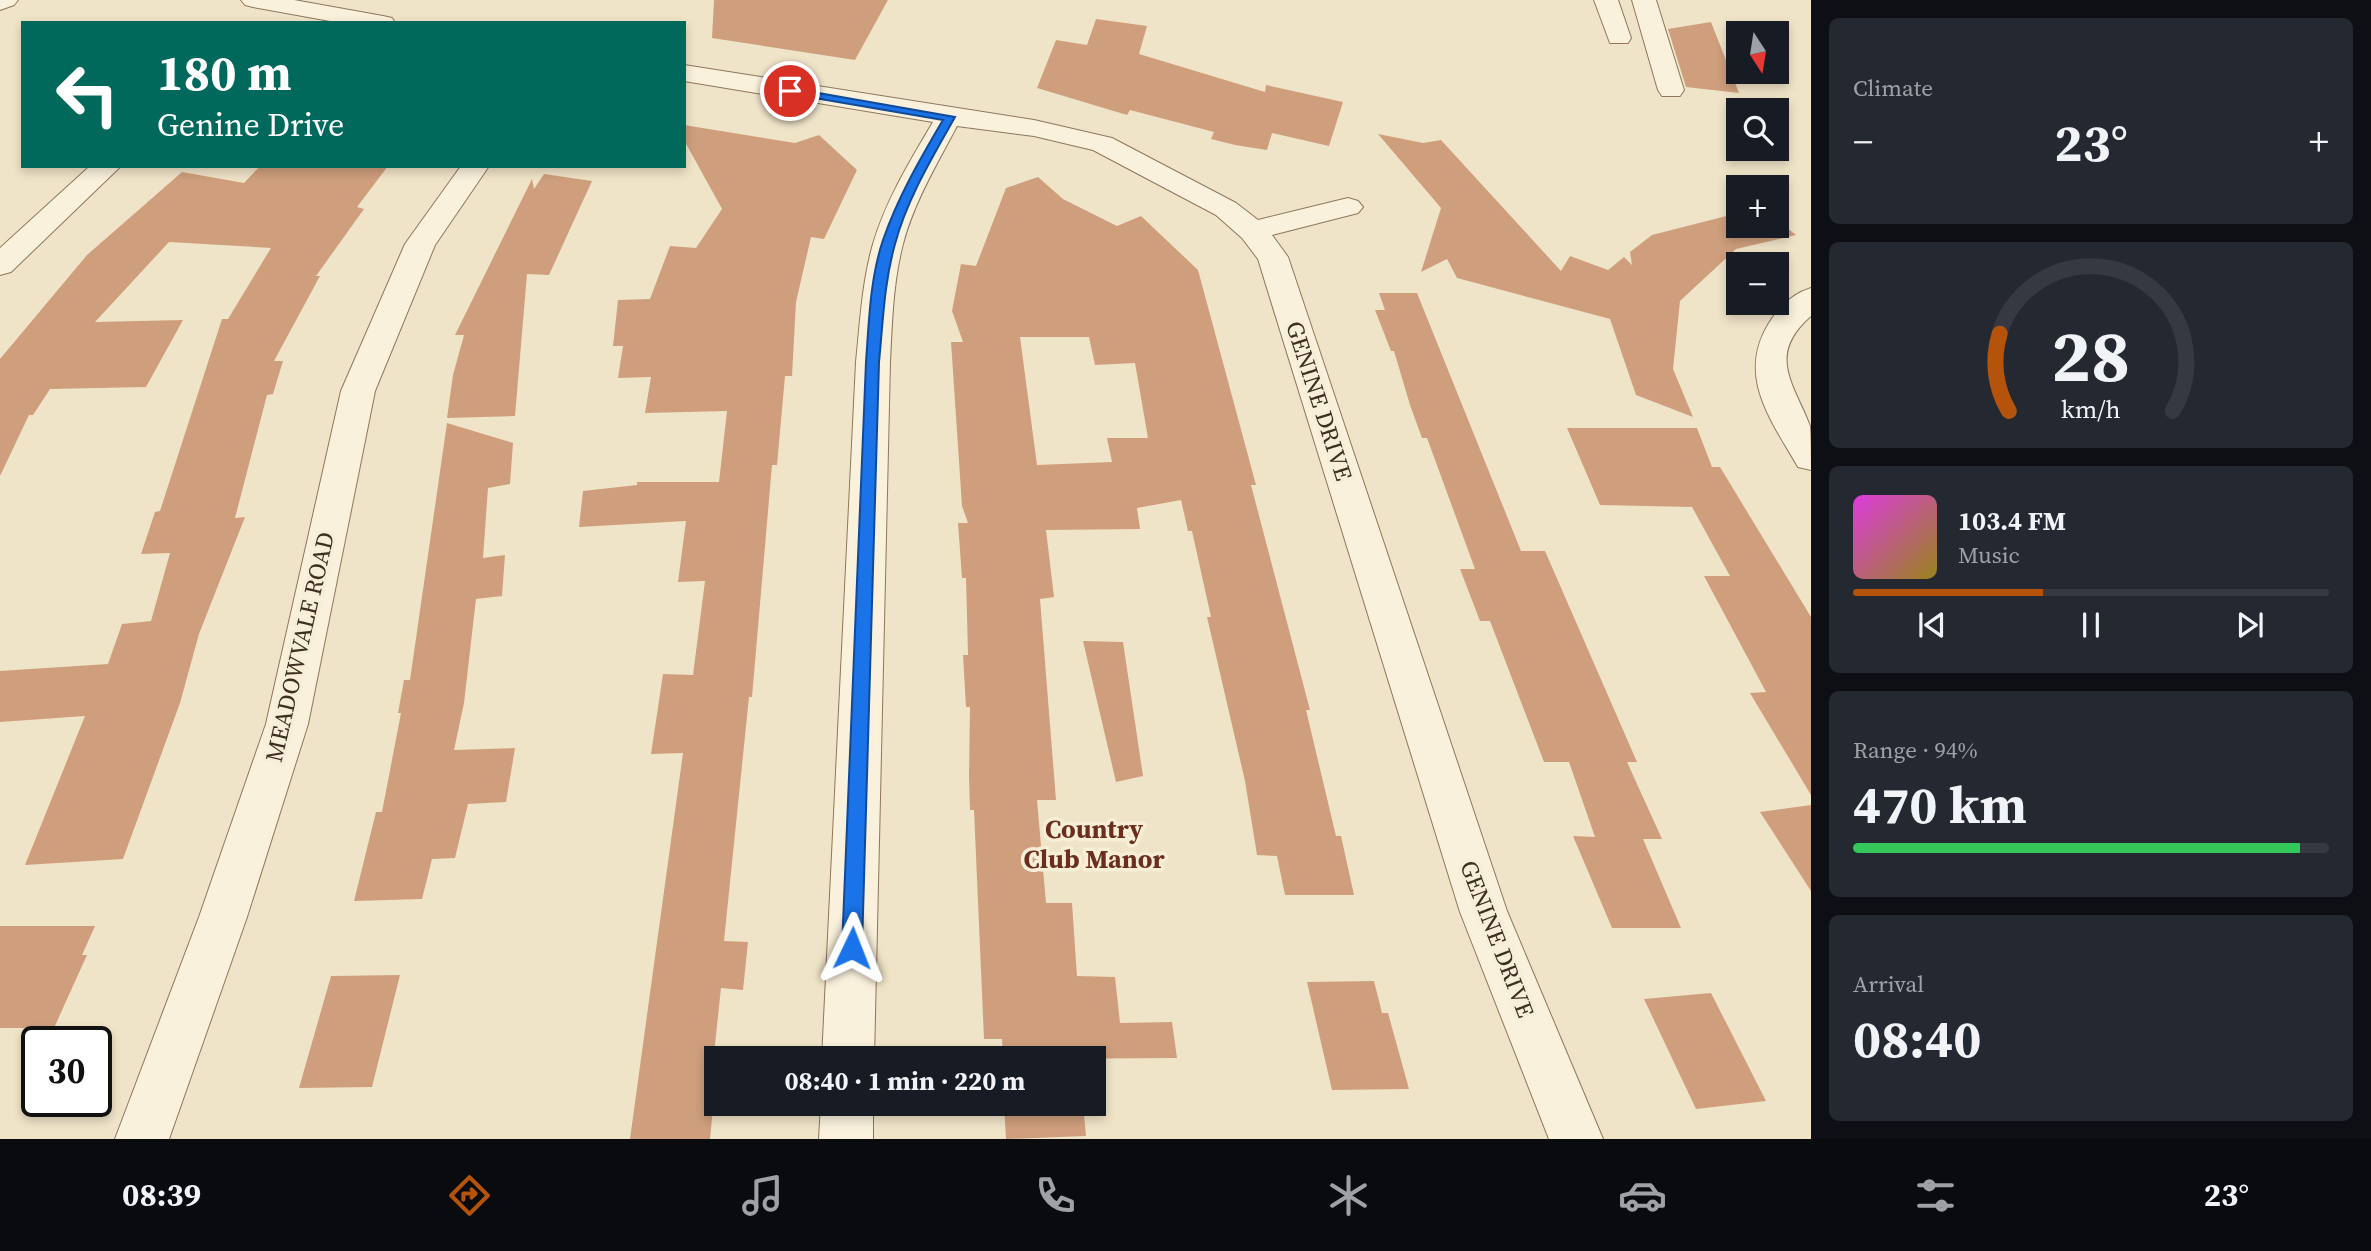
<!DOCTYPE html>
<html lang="en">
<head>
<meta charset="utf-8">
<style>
  :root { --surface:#171b24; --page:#242831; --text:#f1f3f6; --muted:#9ea1a6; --line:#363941; --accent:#b45309 }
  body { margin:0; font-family:"Source Serif 4",serif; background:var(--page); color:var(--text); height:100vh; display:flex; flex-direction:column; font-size:26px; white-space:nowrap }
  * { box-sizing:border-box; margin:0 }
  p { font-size:23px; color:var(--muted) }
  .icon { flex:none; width:38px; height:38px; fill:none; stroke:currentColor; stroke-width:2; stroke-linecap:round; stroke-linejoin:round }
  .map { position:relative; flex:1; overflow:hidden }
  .panel { display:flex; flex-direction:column; gap:18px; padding:18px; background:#0d0f14; width:560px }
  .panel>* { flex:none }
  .banner { position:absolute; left:21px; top:21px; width:665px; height:147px; border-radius:0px; box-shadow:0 4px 10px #0003; background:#00695c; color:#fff; overflow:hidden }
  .needle { width:46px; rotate:168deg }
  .buttons { position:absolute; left:1726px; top:21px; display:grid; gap:14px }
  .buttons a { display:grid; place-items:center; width:63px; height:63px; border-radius:0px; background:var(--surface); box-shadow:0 4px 10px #0003; font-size:35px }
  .speed { position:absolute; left:21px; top:1026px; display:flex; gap:14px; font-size:35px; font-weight:700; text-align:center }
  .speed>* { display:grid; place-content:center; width:91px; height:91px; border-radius:50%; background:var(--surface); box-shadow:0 4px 10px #0003; line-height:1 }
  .speed .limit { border:4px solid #111; border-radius:10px; background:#fff; color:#111 }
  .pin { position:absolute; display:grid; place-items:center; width:60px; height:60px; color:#fff; margin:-30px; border:4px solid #fff; border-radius:50%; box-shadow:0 2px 7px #0007 }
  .me { position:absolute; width:77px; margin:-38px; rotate:2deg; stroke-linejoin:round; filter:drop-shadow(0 0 5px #0008) }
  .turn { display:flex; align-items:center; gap:24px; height:147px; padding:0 21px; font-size:32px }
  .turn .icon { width:91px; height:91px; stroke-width:2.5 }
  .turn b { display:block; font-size:49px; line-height:60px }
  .big { font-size:52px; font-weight:700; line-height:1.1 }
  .panel .card { flex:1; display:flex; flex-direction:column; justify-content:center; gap:10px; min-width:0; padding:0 24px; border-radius:10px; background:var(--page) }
  .panel .dial { align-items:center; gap:0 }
  .dial svg { height:182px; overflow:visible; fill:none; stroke:var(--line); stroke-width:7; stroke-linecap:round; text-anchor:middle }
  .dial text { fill:var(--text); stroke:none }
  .song { display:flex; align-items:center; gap:21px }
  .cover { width:84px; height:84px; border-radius:10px; background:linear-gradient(135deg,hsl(300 70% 55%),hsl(50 70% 35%)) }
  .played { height:7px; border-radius:4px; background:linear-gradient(90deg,var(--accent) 40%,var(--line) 40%) }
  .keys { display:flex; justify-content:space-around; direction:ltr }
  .heat { display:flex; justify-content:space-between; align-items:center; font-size:38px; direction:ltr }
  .charge { height:10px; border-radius:5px; background:linear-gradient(90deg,#34c759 94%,var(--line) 0) }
  .trip { position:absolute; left:704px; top:1046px; width:402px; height:70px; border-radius:0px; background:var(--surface); box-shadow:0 4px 10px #0003; font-weight:700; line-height:70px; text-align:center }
  .tab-bar { display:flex; height:112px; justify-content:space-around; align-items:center; background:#090b0e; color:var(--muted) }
  .tab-bar .icon { width:49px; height:49px }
  .tab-bar .current { color:var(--accent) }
  .tab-bar b { font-size:32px; color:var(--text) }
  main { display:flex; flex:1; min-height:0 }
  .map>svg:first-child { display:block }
  .building { fill:#cf9f7d; fill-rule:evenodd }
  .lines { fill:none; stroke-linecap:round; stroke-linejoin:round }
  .minor-casing { stroke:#8d765c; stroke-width:2 }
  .minor { fill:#faf1dc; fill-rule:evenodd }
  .route { fill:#1a73e8; stroke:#114b97; stroke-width:2 }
  .labels { text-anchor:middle; stroke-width:7; stroke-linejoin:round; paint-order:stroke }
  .street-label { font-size:24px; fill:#3d2e20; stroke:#f7eed8 }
  .neighbourhood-label { font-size:26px; font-weight:bold; fill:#6b2e1e; stroke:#f7eed8 }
</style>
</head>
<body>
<main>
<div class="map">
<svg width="1811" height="1139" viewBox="0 0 1811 1139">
  <rect width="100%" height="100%" fill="#f0e4c8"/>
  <g class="building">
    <path d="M714,0H888L855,60L712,38Z"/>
    <path d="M1096,19L1147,26L1139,54L1265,92L1266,85L1343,102L1329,146L1272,133L1267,150L1235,145L1211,139L1214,132L1130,110L1127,115L1037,88L1056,40L1087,45Z"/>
    <path d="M1711,22L1739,93L1686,87L1668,29Z"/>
    <path d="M684,125L795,143L819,135L857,170L824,239L811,237L796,302L792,376H785L777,465H772L752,697H749L724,941L748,942L743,990L721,988L712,1073L714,1098L710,1139H630L683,753L651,754L663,674L693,675L705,581L678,582L686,521L579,527L583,491L637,485V482H719L727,411L645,413L651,377L618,378L623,346H613L618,300L650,299L670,246L696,248L722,209L684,140Z"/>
    <path d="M1378,134L1423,143L1441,140L1561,271L1570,256L1608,270L1624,257L1632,265L1630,252L1652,235L1738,213V226H1776V219L1796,235L1736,249L1680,301L1673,369L1693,417L1636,395L1610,319L1457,278L1447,259L1421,272L1441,208Z"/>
    <path d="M260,166H388L357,207L364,209L316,276H320L274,361H283L273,394L267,395L235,518L245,517L199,634L180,703L123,859L25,865L85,716L0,722V671L108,664L122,624L151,621L170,553L141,554L155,512L160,511L222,319H228L271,248L169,242L95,322L183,320L146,387L50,389L33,415H29L0,476V359L87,255L182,172L244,183Z"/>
    <path d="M544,174L592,181L549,275L527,274L515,416L447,418L453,375L464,335H455L532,179L534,189Z"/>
    <path d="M1038,177L1063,199L1117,226L1141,216L1198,270L1256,485H1251L1310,710H1306L1336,836H1341L1354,895H1285L1277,856L1257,855L1245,781L1207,617H1211L1192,531H1188L1181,500L1137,508L1140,529L1046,530L1054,597L1040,599L1056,800H1037L1046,903H1072L1077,976L1115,977L1120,1023L1172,1022L1177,1058L1003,1059L1002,1039H984L974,810H970L969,777L970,707H966L963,655H968L966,578H962L958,523H968L962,506L951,342H963L952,311L961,264L976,266L1006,188ZM1020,337H1089L1095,365L1135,363L1148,438H1107L1112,462L1037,465Z"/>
    <path d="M1379,293H1417L1521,551H1545L1637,762H1627L1662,839H1643L1681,928H1612L1573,836L1595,837L1569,762H1544L1490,621H1480L1460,569H1475L1427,438H1422L1410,405L1394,351H1391L1375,310H1385Z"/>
    <path d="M447,423L513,443L510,484L488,488L483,558L505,555L502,596L476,599L464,703L454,750L515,748L506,802L468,804L455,858L432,859L422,899L354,901L376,812H382L401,713H398L404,680H410Z"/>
    <path d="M1567,428H1697L1712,467H1720L1811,617V795L1750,693L1766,692L1704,576H1730L1692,507L1600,505Z"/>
    <path d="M1083,641L1123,642L1143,776L1116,782Z"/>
    <path d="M1811,805V891L1760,812Z"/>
    <path d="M0,926H95L82,955H87L54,1028H0Z"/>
    <path d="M400,975L372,1087L299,1088L331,976Z"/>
    <path d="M1374,981L1382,1013H1388L1409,1089L1332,1090L1307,982Z"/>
    <path d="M1711,993L1737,1044L1766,1101L1696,1109L1644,999Z"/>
    <path d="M1004,1104H1083L1086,1136L1006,1139Z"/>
  </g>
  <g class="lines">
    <g class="minor-casing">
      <g id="minor">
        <path d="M0,0H18L14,5L0,10Z"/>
        <path d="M241,0H294L383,16L392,18L395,23H341L253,7L245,5Z"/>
        <path d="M1594,0H1618L1631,38L1628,43H1610Z"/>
        <path d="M1632,0H1656L1684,90L1680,96H1662L1658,90Z"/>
        <path d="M684,65L1034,120L1112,138L1236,203L1258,220L1348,198L1358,201L1363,207L1358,213L1272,235L1288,257L1507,911L1603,1139H1549L1460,912L1258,259L1242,238L1216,215L1093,150L1034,136L957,126C937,164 914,202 903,244C893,282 892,323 890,362L874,1059H822L856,362C860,323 862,282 873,244C886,200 910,161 933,122L684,81Z"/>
        <path d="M90,166H121L11,272L0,275V248Z"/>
        <path d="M461,166H489L435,245L375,391L308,724L247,917L169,1139H115L199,917L266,724L341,391L405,244Z"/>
        <path d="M1811,288V316C1766,355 1794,384 1810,426C1811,438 1811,458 1811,470L1798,467C1769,417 1734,372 1773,317C1782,304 1795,293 1811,288Z"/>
        <path d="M821,1104H873V1139H819Z"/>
      </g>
    </g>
    <use href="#minor" class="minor"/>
  </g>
  <path class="route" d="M790,88L955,117C932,158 907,199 895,244C884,283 883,322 879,362L862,948L859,955L852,958L845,955L842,948L866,362C869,321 870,279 883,240C898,197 920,159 943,120L786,93L785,91Z"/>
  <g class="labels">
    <g class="street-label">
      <text transform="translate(1319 401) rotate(72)" y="8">GENINE DRIVE</text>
      <text transform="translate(300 647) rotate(-77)" y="8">MEADOWVALE ROAD</text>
      <text transform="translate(1497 939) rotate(69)" y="8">GENINE DRIVE</text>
    </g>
    <g class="neighbourhood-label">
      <text x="1094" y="838">Country<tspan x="1094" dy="30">Club Manor</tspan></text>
    </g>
  </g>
</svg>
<div class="buttons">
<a><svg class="needle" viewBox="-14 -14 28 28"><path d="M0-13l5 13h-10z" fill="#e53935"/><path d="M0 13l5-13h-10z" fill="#9ea1a6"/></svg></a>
<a><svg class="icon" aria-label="search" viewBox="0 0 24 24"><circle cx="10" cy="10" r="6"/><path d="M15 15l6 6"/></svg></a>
<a>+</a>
<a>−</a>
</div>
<div class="speed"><div class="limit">30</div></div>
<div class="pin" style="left:790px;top:91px;background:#d93025"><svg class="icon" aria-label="arrive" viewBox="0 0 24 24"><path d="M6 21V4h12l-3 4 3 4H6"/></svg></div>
<svg class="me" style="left:852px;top:948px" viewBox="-20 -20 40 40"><path d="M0-17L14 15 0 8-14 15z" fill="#1a73e8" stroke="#fff" stroke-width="4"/></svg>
<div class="trip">08:40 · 1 min · 220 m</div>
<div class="banner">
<div class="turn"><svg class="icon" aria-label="left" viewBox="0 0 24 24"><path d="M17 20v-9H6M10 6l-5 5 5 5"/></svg><div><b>180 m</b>Genine Drive</div></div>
</div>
</div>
<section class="panel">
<div class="card"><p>Climate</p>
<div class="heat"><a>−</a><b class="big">23°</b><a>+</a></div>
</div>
<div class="card dial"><svg viewBox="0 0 100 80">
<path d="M14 69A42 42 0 1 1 86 69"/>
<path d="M14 69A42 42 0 0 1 10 35" stroke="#b45309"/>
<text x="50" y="56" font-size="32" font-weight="700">28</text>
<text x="50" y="72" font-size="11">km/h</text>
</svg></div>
<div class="card">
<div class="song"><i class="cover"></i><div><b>103.4 FM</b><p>Music</p></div></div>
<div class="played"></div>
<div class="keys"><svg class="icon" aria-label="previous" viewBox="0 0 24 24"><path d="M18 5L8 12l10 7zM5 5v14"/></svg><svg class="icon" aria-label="pause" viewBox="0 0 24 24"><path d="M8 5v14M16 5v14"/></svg><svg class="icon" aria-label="next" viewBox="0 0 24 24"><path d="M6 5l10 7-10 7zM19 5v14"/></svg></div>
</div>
<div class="card"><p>Range · 94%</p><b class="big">470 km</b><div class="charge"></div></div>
<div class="card"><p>Arrival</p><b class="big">08:40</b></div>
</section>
</main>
<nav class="tab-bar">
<b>08:39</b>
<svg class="icon current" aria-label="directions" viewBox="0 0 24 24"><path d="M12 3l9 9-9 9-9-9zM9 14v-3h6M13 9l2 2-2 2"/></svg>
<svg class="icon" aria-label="music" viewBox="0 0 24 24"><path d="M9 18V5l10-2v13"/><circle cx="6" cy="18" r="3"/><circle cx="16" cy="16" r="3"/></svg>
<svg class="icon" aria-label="phone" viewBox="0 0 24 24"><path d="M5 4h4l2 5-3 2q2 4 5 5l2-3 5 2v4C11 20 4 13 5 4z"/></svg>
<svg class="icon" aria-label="climate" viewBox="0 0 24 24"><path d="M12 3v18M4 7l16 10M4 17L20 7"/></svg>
<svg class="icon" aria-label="car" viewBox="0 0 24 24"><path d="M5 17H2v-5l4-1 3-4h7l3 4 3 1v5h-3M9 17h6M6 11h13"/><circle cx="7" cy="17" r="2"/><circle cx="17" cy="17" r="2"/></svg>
<svg class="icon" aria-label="filters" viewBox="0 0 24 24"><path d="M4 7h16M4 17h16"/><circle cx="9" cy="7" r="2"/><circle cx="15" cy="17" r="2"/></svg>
<b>23°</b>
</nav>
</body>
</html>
